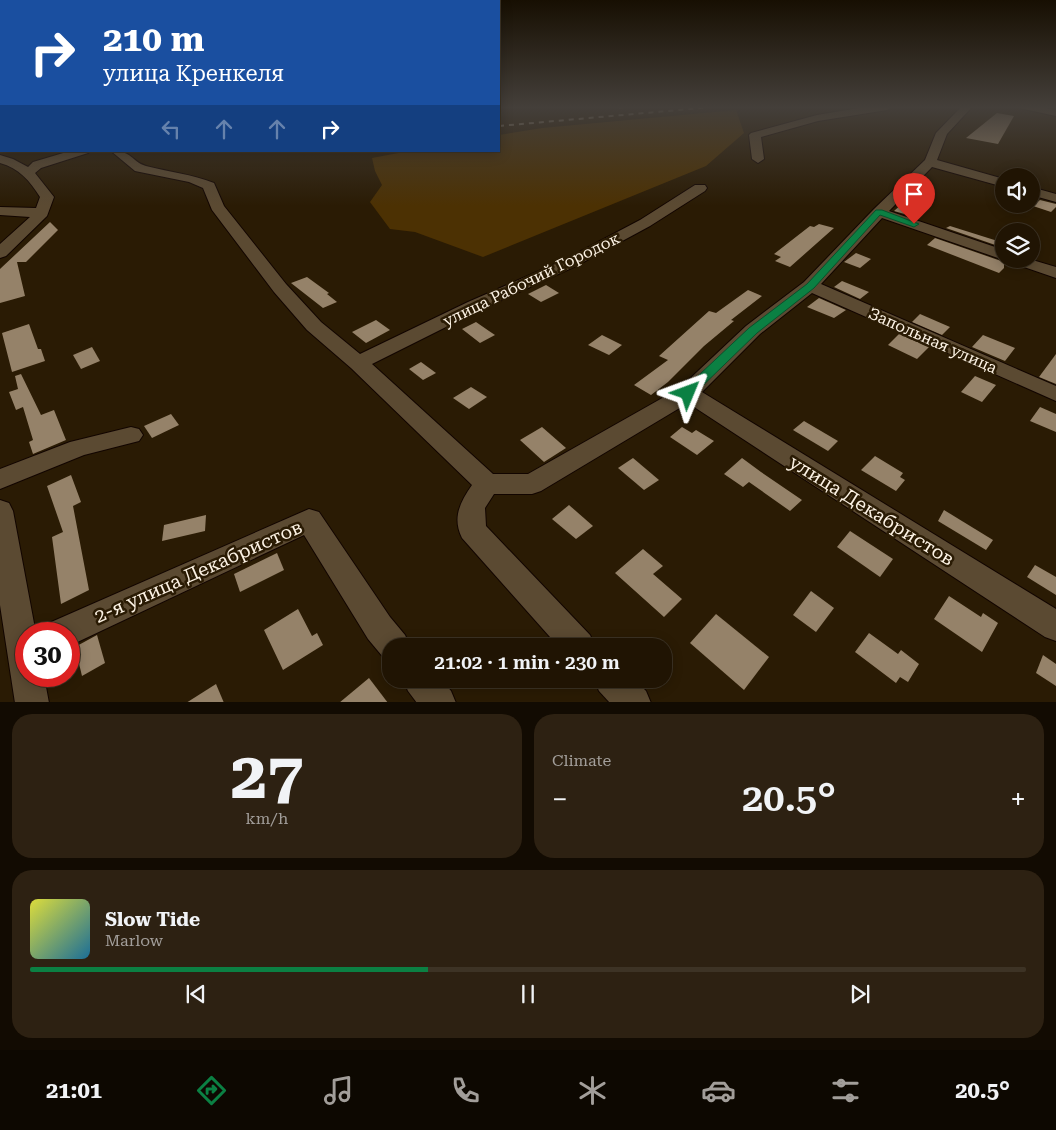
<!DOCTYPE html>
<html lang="en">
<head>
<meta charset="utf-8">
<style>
  :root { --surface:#201403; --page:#2d2112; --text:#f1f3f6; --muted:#a29e9a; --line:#3d3325; --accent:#0b8043 }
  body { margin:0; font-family:"Roboto Serif",serif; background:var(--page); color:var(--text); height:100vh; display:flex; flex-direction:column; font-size:19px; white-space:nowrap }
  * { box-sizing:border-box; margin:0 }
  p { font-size:16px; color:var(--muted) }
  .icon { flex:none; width:28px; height:28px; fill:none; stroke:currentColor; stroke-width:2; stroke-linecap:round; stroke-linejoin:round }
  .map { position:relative; height:702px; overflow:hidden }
  .details { display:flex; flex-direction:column; gap:12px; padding:12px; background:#120b02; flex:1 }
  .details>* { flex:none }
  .hud { position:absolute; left:0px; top:0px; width:500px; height:152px; box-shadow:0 2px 12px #0003,0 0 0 1px var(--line); background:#1a4fa0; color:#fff; overflow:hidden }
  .fabs { position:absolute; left:995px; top:168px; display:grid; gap:10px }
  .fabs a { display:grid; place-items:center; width:45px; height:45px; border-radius:50%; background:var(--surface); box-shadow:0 2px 12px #0003,0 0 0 1px var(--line); font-size:25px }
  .speed { position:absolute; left:15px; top:622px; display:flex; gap:10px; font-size:25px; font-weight:700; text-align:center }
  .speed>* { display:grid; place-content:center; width:65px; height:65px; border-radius:50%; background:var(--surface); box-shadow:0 2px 12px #0003,0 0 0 1px var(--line); line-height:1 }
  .speed .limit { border:8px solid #d22; background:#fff; color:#111 }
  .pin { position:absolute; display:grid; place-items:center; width:42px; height:42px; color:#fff; margin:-51px -21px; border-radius:50% 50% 50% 0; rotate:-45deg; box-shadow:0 0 5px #0007 }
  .pin .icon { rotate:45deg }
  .me { position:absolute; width:55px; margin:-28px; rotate:46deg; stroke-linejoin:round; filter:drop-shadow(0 0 4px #0008) }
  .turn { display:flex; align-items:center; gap:18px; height:105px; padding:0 20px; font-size:22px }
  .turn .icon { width:65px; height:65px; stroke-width:2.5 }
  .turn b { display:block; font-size:35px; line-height:42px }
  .lanes { display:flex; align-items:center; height:48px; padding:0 20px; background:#0003; justify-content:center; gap:25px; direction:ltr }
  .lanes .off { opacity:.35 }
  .big { font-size:38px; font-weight:600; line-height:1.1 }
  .details .card { flex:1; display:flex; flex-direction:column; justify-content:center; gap:8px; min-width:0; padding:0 18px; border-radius:20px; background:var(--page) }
  .details .dial { align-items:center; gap:0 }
  .dial b { font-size:65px; line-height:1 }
  .song { display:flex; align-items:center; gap:15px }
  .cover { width:60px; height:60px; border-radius:8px; background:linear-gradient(135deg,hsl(60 70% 55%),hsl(200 70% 35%)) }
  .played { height:5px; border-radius:2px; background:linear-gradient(90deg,var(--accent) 40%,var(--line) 40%) }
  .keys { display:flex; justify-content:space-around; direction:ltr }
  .heat { display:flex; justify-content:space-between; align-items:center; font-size:28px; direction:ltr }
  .details .tiles { flex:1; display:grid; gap:12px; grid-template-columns:1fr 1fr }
  .card:last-child { grid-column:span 2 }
  .trip { position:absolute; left:382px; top:638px; width:290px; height:50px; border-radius:20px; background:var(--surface); box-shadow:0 2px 12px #0003,0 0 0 1px var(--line); font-weight:600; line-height:50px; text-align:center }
  .menu { display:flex; height:80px; justify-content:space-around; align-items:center; background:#0d0801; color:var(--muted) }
  .menu .icon { width:35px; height:35px }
  .menu .active { color:var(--accent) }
  .menu b { font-size:22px; color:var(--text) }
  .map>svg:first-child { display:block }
  .green { fill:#4c3103 }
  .building { fill:#958269 }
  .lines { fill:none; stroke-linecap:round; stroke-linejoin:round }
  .minor-casing { stroke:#120500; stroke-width:2 }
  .minor { fill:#5b4a32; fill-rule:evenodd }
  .rail { stroke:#9d917f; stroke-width:2; stroke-dasharray:5 5; stroke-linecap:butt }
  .route { fill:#0b8043; stroke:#07532c }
  .labels { text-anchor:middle; stroke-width:5; stroke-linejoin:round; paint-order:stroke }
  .street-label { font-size:16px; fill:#fcf2e4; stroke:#2a1b04 }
  .near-street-label { font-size:19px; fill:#fcf2e4; stroke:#2a1b04 }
</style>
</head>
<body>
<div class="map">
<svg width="1056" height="703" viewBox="0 0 1056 703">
  <rect width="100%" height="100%" fill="#2a1b04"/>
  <path class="green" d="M736,110L744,133L706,166L483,257L415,232L390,229L370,202L382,185L375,171L372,158L409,151H499V135L542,128Z"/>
  <g class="building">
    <path d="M997,113L1014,116L998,144L966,138Z"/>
    <path d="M1040,200L1056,204V207L1051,212L1033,206Z"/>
    <path d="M904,202L918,207L908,215L894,211Z"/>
    <path d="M50,222L58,230L26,262H17L25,296L0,303V269Z"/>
    <path d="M819,224L834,228L790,267L775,261L781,257L774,254L810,226L814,227Z"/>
    <path d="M950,226L1004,243V248L946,228Z"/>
    <path d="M935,238L1004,262V268L999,273L927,245Z"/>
    <path d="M856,253L871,259L860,268L844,262Z"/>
    <path d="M307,277L329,293L327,294L337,302L323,308L291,283Z"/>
    <path d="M842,281L869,292L860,299L834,287Z"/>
    <path d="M546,285L559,293L541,302L528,294Z"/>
    <path d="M748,290L762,296L731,320L734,321L704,346L668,382L651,395L634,385L668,360L659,356L709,311L716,313Z"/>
    <path d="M819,298L846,310L834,318L807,307Z"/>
    <path d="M920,314L950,327L942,335L912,322Z"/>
    <path d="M376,320L390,330L366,343L352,332Z"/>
    <path d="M476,322L489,331L495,335L480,343L462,329Z"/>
    <path d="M29,324L38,349H41L45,361L12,372L2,333Z"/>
    <path d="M899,334L929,347L917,359L888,345Z"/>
    <path d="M602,335L622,345L609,355L588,345Z"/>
    <path d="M983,335L1015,348L1005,361L972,347Z"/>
    <path d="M92,347L100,361L81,369L73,355Z"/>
    <path d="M1056,354V384L1039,377Z"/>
    <path d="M421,362L436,373L423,380L409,369Z"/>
    <path d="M21,374L41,415L54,410L66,440L33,454L29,442L33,440L23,407L16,410L9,392L18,389L15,376Z"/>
    <path d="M975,376L996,385L982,402L961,392Z"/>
    <path d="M471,387L487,397L469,409L453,398Z"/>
    <path d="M1040,407L1056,414V432L1030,421Z"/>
    <path d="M171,414L179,425L152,438L144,426Z"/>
    <path d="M804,421L838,441L828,451L793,430Z"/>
    <path d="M542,427L566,448L544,462L520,440Z"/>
    <path d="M682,427L692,433L696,430L714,441L697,455L670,437Z"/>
    <path d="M875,456L903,473L900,477L905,480L896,491L861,470Z"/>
    <path d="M633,458L659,480L644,490L618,468Z"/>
    <path d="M742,458L761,472L802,500L790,511L749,482L743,487L724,474Z"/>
    <path d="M71,475L81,502L73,506L89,590L61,604L52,537L63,532L47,486Z"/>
    <path d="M569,505L593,526L576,539L552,519Z"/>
    <path d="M944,510L993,540L986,550L938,521Z"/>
    <path d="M206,515L205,531L162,541L164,525Z"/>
    <path d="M850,531L893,559L880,577L837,547Z"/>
    <path d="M643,549L663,566L653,574L682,599L664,617L615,573Z"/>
    <path d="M277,553L284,570L240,592L234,574Z"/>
    <path d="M1035,565L1056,577V595L1027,577Z"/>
    <path d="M811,591L834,608L816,632L793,615Z"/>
    <path d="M949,596L981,617L983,613L998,623L982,652L934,619Z"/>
    <path d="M298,609L312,636L317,633L323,645L283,670L264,630Z"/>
    <path d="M716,614L769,657L744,690L690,643Z"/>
    <path d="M869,633L898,654L901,650L919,664L908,682L900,677L896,683L855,652Z"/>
    <path d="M97,635L105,663L82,676L75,647Z"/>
    <path d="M1043,655L1056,664V686L1036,673Z"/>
    <path d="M369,678L388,703H339Z"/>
    <path d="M216,684L224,703H186Z"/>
  </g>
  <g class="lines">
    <g class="minor-casing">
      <g id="minor">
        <rect x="0" y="107" width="1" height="4"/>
        <path d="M865,107H892L887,110L818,121L761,137L764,159L758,163L752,159L749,135L751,133L817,115Z"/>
        <path d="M961,107H972L947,134L937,160L1004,179V187L932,167L889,211L1004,250V259H1029L1056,267V278L882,218L821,284L1056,386V401L812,293L760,334L702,392L1056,609V641L1045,637L688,403L541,491L532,494H494L485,508L486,526L590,635L595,646H558L462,538C452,518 460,502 472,485L351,368L307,330L274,292L212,210L203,188L189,182L135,171L111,151C134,151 130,161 146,166C169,172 192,174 214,183L224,206L286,284L321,322L360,354L468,302L564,260L640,220L695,185H705L707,188L705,191L650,226L576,266L480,310L372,364L493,474H528L680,388L746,326L804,282L874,209L925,160L936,133Z"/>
        <path d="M1015,107H1041L1056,110V116Z"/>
        <path d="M70,151H90L88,153L41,168L35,173L54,197L47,216L6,256L0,258V244L30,217L0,215V207L36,208L40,197C30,181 19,168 0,163V155L13,159L28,167L33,162Z"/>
        <path d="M1031,187L1056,194V202L1031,195Z"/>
        <path d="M131,427L139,429L143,435L139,441L84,455L0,489V469L70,442Z"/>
        <path d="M0,500L9,503L13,511L36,634H26V676H44L49,703H15L0,605Z"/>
        <path d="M309,509L319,512L390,617L405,635L410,646H391V661L383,657L368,639L304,535L69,646V634H44L49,623Z"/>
        <path d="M403,679H441L451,691L456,703H417L408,691Z"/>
        <path d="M594,679H634L646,691L651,703H610L599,691Z"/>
      </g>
    </g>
    <use href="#minor" class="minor"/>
    <g class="rail">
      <path d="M619,108L623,107"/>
      <path d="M499,126L712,107"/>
    </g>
  </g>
  <linearGradient id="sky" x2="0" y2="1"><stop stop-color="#170f02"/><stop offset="0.52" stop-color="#443f3a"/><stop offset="1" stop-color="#443f3a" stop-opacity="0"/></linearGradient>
  <rect width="1056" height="206" fill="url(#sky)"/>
  <path class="route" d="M876,210H882L919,224L914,227L880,215L814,288L757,333L692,396H683L681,393L683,390L749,328L807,284Z"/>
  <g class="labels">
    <g class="street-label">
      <text transform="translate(531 279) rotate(-26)" y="6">улица Рабочий Городок</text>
      <text transform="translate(933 340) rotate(24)" y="6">Запольная улица</text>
    </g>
    <g class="near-street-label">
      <text transform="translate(872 510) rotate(32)" y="7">улица Декабристов</text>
      <text transform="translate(198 571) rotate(-24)" y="7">2-я улица Декабристов</text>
    </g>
  </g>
</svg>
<div class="fabs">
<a><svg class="icon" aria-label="sound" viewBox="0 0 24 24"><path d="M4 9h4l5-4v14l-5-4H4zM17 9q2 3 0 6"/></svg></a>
<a><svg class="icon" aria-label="layers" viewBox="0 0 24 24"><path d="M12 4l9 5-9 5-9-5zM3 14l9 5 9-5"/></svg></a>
</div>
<div class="speed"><div class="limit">30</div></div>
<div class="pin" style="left:914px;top:224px;background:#d93025"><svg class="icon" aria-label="arrive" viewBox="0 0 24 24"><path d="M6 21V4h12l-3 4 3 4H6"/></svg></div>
<svg class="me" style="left:688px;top:393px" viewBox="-20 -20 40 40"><path d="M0-17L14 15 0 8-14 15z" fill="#0b8043" stroke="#fff" stroke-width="4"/></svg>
<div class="trip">21:02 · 1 min · 230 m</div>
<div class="hud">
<div class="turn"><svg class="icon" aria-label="right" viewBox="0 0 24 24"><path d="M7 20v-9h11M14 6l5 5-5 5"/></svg><div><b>210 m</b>улица Кренкеля</div></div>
<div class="lanes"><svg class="icon off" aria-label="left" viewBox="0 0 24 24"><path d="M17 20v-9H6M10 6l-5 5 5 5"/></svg><svg class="icon off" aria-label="ahead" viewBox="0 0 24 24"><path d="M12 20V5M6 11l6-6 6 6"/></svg><svg class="icon off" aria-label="ahead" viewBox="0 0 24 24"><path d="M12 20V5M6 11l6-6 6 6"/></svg><svg class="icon" aria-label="right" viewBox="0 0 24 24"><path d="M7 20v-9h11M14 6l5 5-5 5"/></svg></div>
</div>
</div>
<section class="details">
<div class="tiles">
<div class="card dial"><b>27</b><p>km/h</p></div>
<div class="card"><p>Climate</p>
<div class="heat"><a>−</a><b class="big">20.5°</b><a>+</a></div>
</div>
<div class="card">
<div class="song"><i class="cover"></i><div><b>Slow Tide</b><p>Marlow</p></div></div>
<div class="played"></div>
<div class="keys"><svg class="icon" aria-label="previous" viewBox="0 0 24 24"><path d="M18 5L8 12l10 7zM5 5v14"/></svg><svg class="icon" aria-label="pause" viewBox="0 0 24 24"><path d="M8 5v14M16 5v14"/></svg><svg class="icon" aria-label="next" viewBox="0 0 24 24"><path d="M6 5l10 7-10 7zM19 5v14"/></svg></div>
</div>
</div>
</section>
<nav class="menu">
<b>21:01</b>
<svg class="icon active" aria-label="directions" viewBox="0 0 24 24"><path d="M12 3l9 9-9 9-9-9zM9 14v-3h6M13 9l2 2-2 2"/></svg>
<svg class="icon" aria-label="music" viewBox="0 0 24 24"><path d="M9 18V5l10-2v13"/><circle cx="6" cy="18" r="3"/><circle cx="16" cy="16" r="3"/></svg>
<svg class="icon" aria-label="phone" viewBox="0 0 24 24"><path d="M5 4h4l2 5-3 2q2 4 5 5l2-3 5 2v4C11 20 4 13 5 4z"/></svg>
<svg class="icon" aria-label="climate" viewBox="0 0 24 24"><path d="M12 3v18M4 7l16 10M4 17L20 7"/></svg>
<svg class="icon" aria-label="car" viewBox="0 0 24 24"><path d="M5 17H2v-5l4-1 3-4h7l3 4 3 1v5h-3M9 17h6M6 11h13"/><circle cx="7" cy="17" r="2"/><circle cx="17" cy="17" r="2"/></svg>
<svg class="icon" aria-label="filters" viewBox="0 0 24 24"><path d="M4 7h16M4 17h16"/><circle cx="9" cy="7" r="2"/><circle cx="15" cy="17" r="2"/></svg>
<b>20.5°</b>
</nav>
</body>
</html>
